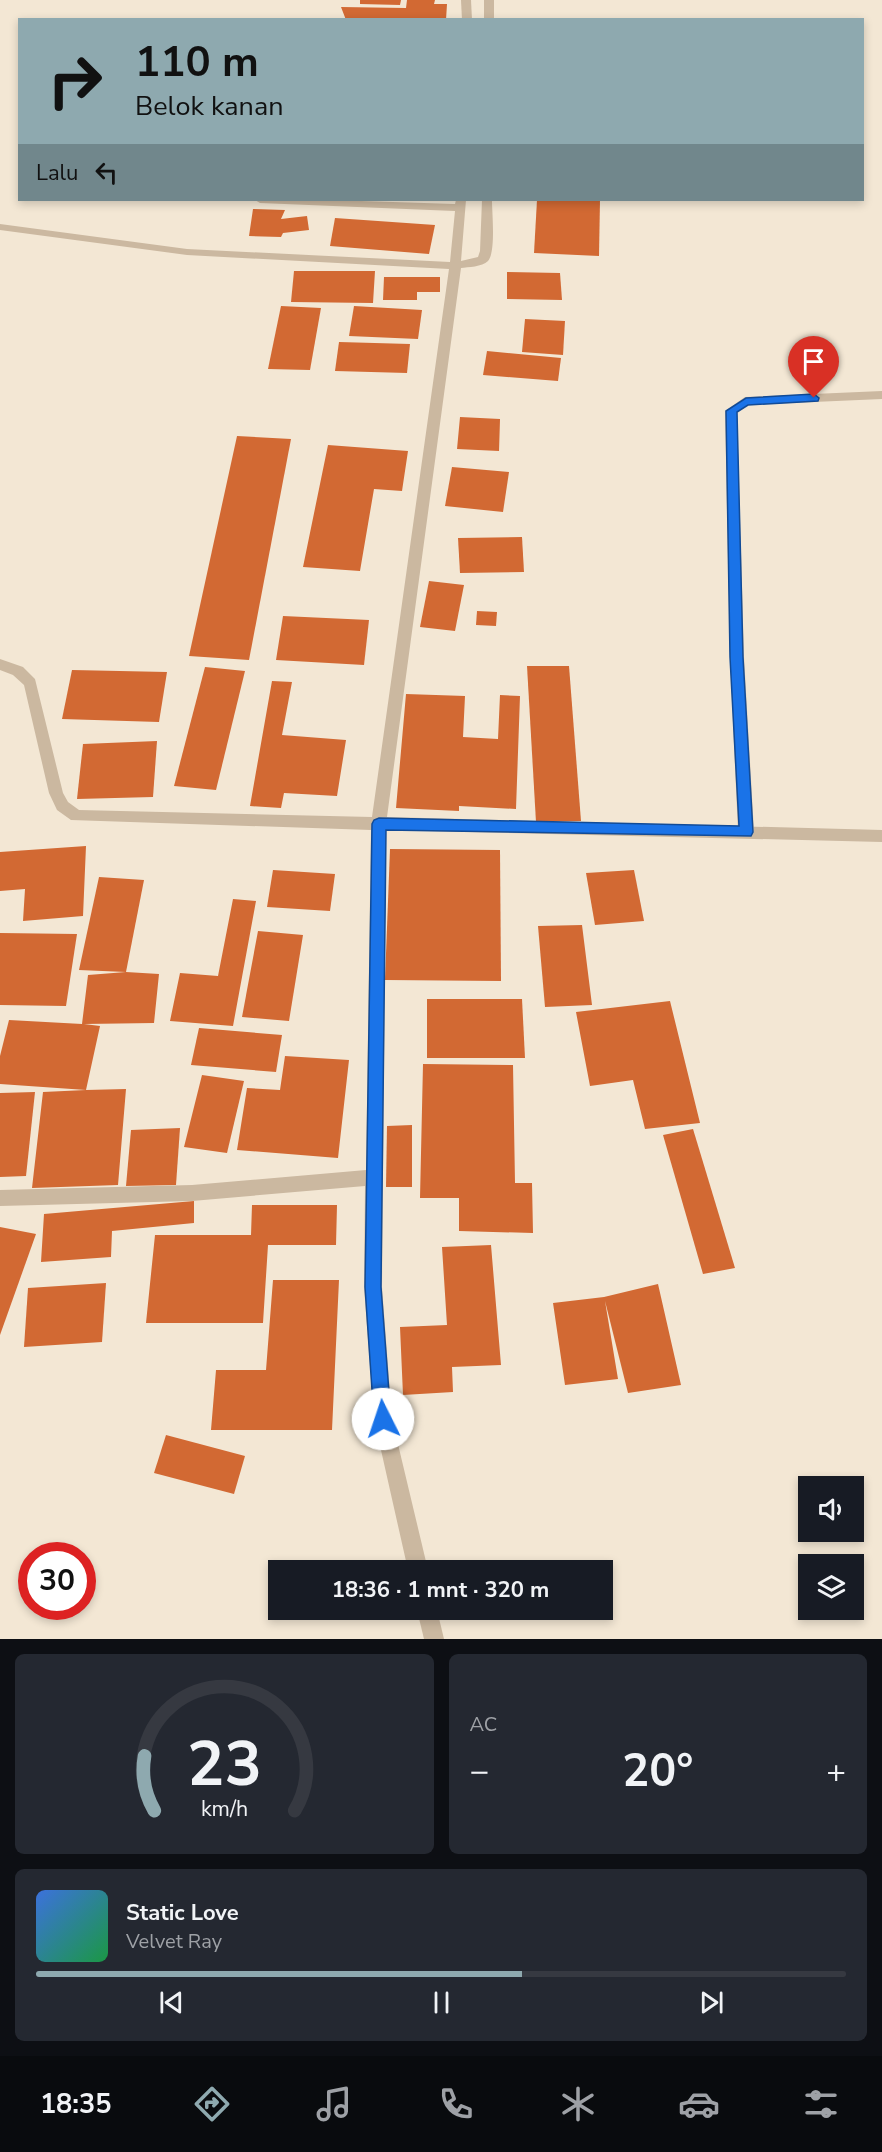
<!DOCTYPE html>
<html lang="id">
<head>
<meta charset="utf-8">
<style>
  :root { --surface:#171b24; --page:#242831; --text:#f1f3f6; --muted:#9ea1a6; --line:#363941; --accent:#8ea9af }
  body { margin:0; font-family:"Nunito Sans",sans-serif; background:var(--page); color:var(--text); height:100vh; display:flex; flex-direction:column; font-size:22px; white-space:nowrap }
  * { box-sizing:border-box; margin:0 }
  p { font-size:20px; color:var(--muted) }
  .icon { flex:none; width:33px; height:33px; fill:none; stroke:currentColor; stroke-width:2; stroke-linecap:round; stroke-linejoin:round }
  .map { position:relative; height:1639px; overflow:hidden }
  .panel { display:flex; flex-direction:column; gap:15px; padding:15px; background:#0d0f14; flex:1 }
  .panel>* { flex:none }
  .banner { position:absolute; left:18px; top:18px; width:846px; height:183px; border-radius:0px; box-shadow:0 3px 9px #0003; background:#8ea9af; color:#111; overflow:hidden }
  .fabs { position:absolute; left:798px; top:1476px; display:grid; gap:12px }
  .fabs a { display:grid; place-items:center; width:66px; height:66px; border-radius:0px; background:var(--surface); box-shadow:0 3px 9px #0003; font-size:30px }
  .speed { position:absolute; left:18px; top:1542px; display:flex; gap:12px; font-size:30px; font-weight:700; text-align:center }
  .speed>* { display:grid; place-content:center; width:78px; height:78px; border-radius:50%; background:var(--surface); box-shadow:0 3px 9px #0003; line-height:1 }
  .speed .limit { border:9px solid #d22; background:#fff; color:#111 }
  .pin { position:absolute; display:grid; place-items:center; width:51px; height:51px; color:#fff; margin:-62px -26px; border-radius:50% 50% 50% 0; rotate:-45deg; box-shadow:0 0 6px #0007 }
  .pin .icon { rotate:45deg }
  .me { position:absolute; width:66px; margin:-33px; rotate:356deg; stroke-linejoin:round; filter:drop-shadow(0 0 4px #0008) }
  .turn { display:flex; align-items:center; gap:21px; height:126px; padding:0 18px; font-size:27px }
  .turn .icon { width:78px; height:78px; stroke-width:2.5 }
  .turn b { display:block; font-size:42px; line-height:51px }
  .then { display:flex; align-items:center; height:57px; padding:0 18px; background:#0003; gap:12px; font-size:22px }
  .big { font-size:45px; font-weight:700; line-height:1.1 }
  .panel .tile { flex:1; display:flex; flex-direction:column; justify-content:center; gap:9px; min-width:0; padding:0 21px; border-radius:9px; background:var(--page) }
  .panel .dial { align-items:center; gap:0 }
  .dial svg { height:156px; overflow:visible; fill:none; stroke:var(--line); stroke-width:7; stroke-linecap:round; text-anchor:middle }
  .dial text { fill:var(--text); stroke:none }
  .song { display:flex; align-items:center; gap:18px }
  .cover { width:72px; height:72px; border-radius:9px; background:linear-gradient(135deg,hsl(220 70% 55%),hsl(140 70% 35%)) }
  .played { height:6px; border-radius:3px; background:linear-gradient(90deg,var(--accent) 60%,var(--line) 60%) }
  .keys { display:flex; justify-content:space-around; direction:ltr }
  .heat { display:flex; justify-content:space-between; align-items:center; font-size:33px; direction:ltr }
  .panel .tiles { flex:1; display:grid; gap:15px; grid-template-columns:1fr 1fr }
  .tile:last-child { grid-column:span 2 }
  .trip { position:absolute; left:268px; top:1560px; width:345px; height:60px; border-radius:0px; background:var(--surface); box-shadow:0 3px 9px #0003; font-weight:700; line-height:60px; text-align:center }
  .tab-bar { display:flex; height:96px; justify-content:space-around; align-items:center; background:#090b0e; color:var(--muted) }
  .tab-bar .icon { width:42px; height:42px }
  .tab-bar .selected { color:var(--accent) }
  .tab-bar b { font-size:27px; color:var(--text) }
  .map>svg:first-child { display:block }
  .building { fill:#d26933 }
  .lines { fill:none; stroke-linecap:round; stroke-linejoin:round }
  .service { fill:#cbb8a0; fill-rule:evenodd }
  .minor { fill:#cbb8a0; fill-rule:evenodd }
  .route { fill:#1a73e8; stroke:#114b97; stroke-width:1.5 }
</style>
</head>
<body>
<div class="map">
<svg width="882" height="1639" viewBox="0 0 882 1639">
  <rect width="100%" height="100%" fill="#f3e7d4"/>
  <g class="building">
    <path d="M360,0H401L400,5L360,4Z"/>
    <path d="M407,0H435L434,4H447L446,20H346L341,7L406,8Z"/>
    <path d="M537,200H600L599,256L534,253Z"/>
    <path d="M253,209L285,210L281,219L307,216L309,230L283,233L281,237L249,236Z"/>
    <path d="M335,218L435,225L429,254L330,246Z"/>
    <path d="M294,271H375L373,303L291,302Z"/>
    <path d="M507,272L560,273L562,300L507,299Z"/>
    <path d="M384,277H440V292H417V300H383Z"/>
    <path d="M281,306L321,308L310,370L268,369Z"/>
    <path d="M354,306L422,310L418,339L349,336Z"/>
    <path d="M525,319L565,321L563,355L522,352Z"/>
    <path d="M339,342L410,344L407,373L335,371Z"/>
    <path d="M487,351L561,358L558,381L483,375Z"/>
    <path d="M460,417L500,419L499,451L457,449Z"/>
    <path d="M237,436L291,439L249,660L189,656Z"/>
    <path d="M328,445L408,451L402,491L374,489L360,571L303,567Z"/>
    <path d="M452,467L509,472L503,512L445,506Z"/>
    <path d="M522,537L524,572L460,573L458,538Z"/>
    <path d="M429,581L464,585L455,631L420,627Z"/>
    <path d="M477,611L497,612L496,626L476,625Z"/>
    <path d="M283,616L369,620L364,665L276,660Z"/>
    <path d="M527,666H569L581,821L536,822Z"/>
    <path d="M205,667L245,671L216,790L174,786Z"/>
    <path d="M72,670L167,672L159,722L62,719Z"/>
    <path d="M272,681L292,682L282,735L346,740L337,796L284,793L281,808L250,806Z"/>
    <path d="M406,694L465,696L463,737L498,739L500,695L520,696L516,809L459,806V811L396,808Z"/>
    <path d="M157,741L153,797L77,799L83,744Z"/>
    <path d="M86,846L83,916L23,921L25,889L0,891V852Z"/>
    <path d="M390,849L500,850L501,981L385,980Z"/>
    <path d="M273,870L335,874L330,911L267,907Z"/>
    <path d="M634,870L644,921L595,925L586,873Z"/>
    <path d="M99,877L144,880L126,972L79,970Z"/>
    <path d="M233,899L256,901L233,1026L170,1021L180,973L218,976Z"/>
    <path d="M582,925L592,1005L545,1007L538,926Z"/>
    <path d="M258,931L303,935L289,1021L242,1017Z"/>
    <path d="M0,933L77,934L66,1006L0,1005Z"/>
    <path d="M126,972L159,974L154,1023L84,1024L100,1026L86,1090L126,1089L118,1185L32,1188L43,1092L86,1090L0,1084V1056L9,1020L82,1024L88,975Z"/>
    <path d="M427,999H522L525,1058H427Z"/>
    <path d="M670,1001L700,1123L645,1129L633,1080L590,1086L576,1012Z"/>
    <path d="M199,1028L282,1035L276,1072L191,1065Z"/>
    <path d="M285,1056L349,1060L338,1158L237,1150L247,1088L280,1090Z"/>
    <path d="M423,1064L513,1065L515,1183H532L533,1233L459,1231V1198H420Z"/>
    <path d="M202,1075L244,1081L227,1153L184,1147Z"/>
    <path d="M35,1092L26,1176L0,1177V1093Z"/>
    <path d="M412,1125V1187H386L387,1126Z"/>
    <path d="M180,1128L176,1185L126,1186L131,1130Z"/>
    <path d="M693,1129L735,1268L703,1274L663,1135Z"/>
    <path d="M194,1201V1223L112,1231L111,1257L41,1262L44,1214Z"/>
    <path d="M252,1205H337L336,1245H268L263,1323H146L155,1235H251Z"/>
    <path d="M0,1227L36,1234L0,1335Z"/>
    <path d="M491,1245L501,1365L452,1367L453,1392L403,1395L400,1327L447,1325L442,1247Z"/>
    <path d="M273,1280H339L332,1430H211L216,1370H266Z"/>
    <path d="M106,1283L102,1342L24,1347L28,1288Z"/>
    <path d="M658,1284L681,1385L628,1393L605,1301L618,1379L565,1385L553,1303L604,1297Z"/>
    <path d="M166,1435L245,1456L234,1494L154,1473Z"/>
  </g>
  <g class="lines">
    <path class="service" d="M882,391V399L748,405L737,413L744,657L754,832L751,836L746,838L741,836L738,832L730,657L725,411L745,397Z"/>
    <g class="minor">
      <path d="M461,0H471L472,20H462Z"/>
      <rect x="484" y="0" width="10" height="20"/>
      <path d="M255,200H330L455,204L456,200H466L461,261L478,257L480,251L482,200H492C492,213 496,252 488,261C482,267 468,267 461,268L387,817L882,830V842L386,830L382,1287L392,1419L428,1570H408L374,1419L364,1287L365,1186L192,1201L0,1206V1190L192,1185L366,1170L371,830L71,820L57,810L49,793L24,685L13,675L0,670V659L23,667L35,679L63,793L68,802L79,810L372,817L449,269L187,255L0,230V224L187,249L450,262L455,211L260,203Z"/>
      <path d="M417,1610H437L444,1639H424Z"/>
    </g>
  </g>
  <path class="route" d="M814,394L819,398L818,401L748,405L737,412L743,657L753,832L751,836L386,830L381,1287L391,1419L389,1425L383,1427L377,1425L374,1419L365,1287L372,824L374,820L379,818L739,826L730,657L726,411L746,398Z"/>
</svg>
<div class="fabs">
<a><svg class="icon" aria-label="sound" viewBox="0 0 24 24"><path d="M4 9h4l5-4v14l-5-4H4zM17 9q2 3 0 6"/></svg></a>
<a><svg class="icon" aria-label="layers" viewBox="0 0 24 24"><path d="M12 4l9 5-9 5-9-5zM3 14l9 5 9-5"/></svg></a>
</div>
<div class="speed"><div class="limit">30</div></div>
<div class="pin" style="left:814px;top:398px;background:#d93025"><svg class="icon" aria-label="arrive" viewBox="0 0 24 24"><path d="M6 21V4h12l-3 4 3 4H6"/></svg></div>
<svg class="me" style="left:383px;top:1419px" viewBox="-20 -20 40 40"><circle r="19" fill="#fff"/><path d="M0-13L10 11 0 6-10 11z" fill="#1a73e8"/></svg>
<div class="trip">18:36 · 1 mnt · 320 m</div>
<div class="banner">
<div class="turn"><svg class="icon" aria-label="right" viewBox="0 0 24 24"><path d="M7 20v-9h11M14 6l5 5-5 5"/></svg><div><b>110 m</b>Belok kanan</div></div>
<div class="then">Lalu<svg class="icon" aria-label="left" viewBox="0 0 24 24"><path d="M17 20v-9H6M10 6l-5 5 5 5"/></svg></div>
</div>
</div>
<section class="panel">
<div class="tiles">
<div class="tile dial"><svg viewBox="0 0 100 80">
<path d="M14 69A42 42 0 1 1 86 69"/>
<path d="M14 69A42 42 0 0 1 9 41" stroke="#8ea9af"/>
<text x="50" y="56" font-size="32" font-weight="700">23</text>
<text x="50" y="72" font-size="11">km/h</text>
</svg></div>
<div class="tile"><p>AC</p>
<div class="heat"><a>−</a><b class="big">20°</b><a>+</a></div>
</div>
<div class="tile">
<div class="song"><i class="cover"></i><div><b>Static Love</b><p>Velvet Ray</p></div></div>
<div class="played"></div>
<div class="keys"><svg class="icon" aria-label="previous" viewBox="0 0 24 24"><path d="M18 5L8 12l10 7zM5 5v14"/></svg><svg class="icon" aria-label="pause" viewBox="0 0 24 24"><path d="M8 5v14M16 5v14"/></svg><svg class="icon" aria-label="next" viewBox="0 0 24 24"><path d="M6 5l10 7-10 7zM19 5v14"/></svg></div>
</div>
</div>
</section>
<nav class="tab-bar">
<b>18:35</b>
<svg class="icon selected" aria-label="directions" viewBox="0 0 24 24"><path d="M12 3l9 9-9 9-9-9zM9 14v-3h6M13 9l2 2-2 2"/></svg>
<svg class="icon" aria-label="music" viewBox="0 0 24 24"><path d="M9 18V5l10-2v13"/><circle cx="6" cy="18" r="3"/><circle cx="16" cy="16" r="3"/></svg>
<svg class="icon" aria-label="phone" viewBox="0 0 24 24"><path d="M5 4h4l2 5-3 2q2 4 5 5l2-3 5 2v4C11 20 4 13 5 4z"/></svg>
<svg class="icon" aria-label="climate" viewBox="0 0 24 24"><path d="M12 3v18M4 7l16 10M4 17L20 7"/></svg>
<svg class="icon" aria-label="car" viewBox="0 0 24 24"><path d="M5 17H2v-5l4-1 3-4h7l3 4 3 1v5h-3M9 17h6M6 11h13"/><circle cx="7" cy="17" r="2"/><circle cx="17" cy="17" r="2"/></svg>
<svg class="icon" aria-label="filters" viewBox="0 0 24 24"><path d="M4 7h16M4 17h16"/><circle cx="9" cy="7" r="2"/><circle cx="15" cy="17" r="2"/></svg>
</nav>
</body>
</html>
